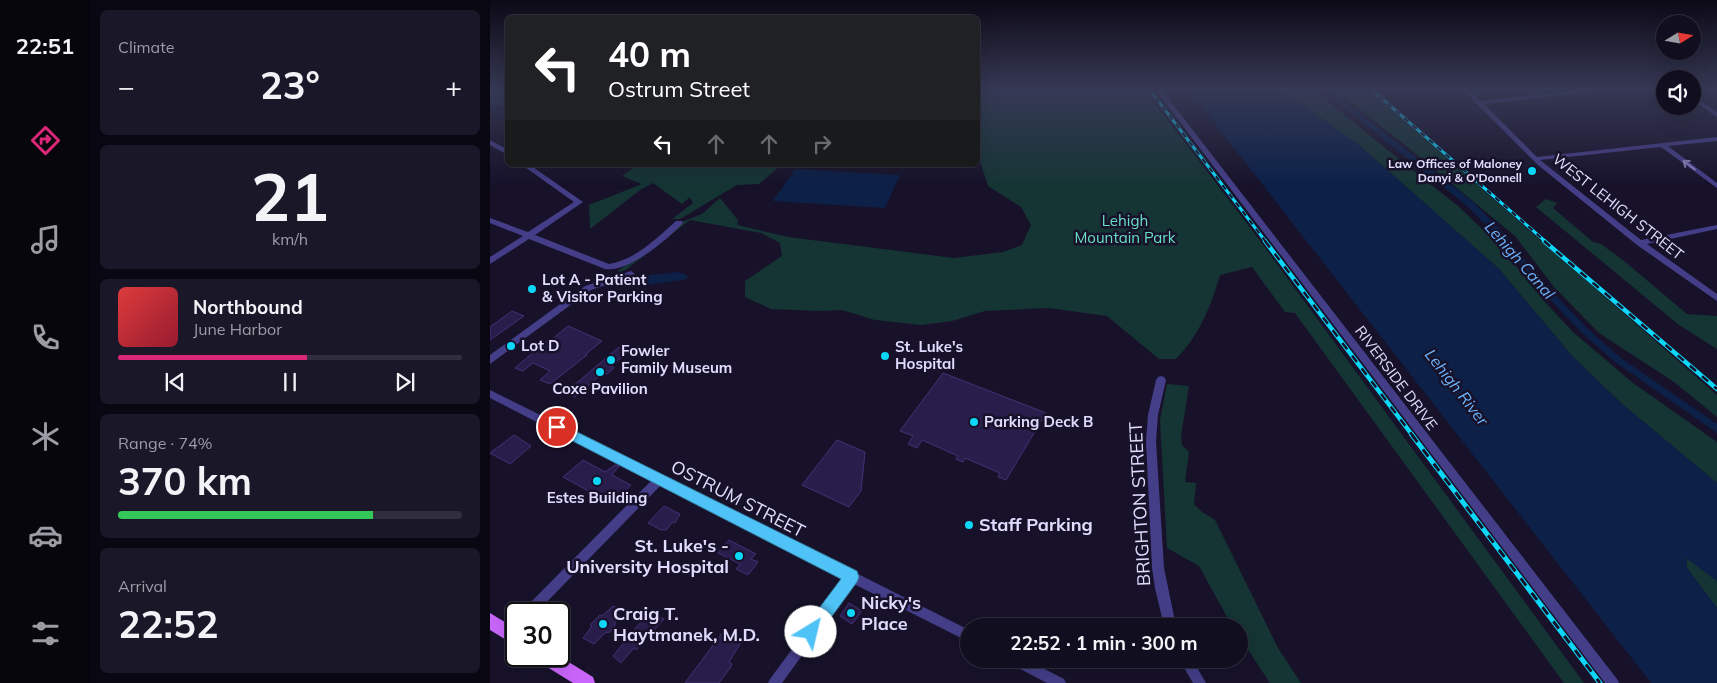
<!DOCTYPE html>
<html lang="en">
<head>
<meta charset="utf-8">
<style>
  :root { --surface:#110e20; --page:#1a1729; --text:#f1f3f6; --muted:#9c9ca5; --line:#302e3e; --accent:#db2777 }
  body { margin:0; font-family:Mulish,sans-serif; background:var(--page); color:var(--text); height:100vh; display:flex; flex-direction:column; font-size:19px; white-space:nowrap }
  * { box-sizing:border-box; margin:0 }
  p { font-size:16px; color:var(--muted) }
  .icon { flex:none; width:28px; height:28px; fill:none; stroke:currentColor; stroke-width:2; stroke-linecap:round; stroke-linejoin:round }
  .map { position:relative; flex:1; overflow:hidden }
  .details { display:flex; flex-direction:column; gap:10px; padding:10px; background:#090812; width:400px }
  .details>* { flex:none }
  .hud { position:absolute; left:15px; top:15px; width:475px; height:152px; border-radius:8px; box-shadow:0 5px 20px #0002,0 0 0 1px var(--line); background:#202124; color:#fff; overflow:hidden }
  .needle { width:32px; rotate:79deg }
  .tools { position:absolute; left:1166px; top:15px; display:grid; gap:10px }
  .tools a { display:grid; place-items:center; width:45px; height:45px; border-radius:50%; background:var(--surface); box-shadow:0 5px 20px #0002,0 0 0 1px var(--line); font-size:25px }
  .speed { position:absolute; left:15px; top:602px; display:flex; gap:10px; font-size:25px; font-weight:700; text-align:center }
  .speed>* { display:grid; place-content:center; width:65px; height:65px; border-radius:50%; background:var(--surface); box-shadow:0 5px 20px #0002,0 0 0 1px var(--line); line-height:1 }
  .speed .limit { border:2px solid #111; border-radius:8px; background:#fff; color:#111 }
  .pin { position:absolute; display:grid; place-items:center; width:42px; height:42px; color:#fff; margin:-21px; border:2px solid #fff; border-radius:50%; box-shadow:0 1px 5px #0007 }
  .me { position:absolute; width:55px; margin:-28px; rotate:36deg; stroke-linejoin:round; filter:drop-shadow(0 0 4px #0008) }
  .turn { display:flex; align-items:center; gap:18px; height:105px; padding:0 20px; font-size:22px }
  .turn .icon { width:65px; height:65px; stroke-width:2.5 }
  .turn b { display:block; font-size:35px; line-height:42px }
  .lanes { display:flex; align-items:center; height:48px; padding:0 20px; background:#0003; justify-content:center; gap:25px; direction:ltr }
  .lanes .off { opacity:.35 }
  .big { font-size:38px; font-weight:700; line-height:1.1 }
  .details .tile { flex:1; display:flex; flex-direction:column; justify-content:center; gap:8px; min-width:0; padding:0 18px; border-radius:8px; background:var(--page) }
  .details .dial { align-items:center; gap:0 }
  .dial b { font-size:65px; line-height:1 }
  .song { display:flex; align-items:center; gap:15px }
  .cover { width:60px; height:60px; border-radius:8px; background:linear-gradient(135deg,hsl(0 70% 55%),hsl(350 70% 35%)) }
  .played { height:5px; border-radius:2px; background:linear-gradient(90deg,var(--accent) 55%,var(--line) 55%) }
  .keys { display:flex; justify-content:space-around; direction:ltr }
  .heat { display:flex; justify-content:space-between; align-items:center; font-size:28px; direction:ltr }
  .charge { height:8px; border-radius:4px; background:linear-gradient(90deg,#34c759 74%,var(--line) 0) }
  .trip { position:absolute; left:470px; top:618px; width:288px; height:50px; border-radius:25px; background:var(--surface); box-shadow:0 5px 20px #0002,0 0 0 1px var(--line); font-weight:700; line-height:50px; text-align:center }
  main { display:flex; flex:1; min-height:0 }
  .menu { display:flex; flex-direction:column; width:90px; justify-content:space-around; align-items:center; background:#07060d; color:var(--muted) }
  .menu .icon { width:35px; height:35px }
  .menu .active { color:var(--accent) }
  .menu b { font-size:22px; color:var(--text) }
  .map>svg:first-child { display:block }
  .green { fill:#153434 }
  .water { fill:#0c2048 }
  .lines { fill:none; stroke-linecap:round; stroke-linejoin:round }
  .canal { fill:#0c2048; fill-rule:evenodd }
  .building { fill:#291e4b; stroke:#413176 }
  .minor { fill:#443e88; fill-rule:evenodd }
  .major { fill:#c966fb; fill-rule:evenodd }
  .rail-far2-casing { stroke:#0dd7f9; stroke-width:3 }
  .rail-far1-casing { stroke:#0dd7f9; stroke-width:4.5 }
  .rail-casing { stroke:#0dd7f9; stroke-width:5 }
  .rail-far2 { stroke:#17122a; stroke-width:2; stroke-dasharray:5.5; stroke-linecap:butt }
  .rail-far1 { stroke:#17122a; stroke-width:2.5; stroke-dasharray:8; stroke-linecap:butt }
  .rail { stroke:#17122a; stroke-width:3; stroke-dasharray:9; stroke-linecap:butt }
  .oneway { stroke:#8b85bd }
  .route { fill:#4fc3f7; stroke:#337fa1 }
  .poi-dot { fill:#0dd7f9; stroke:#17122a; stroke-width:2 }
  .labels { text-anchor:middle; stroke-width:5; stroke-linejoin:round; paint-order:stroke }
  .far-poi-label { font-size:12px; font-weight:bold; fill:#e1dcfe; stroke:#17122a; text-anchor:end }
  .street-label { font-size:15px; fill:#e1dcfe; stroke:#17122a }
  .park-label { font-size:15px; fill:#68dec5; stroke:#17122a }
  .poi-label { font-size:15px; font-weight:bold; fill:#e1dcfe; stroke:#17122a; text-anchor:start }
  .water-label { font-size:16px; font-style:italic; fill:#6cb3fb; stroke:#17122a }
  .near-street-label { font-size:18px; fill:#e1dcfe; stroke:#17122a }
  .near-poi-label { font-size:18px; font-weight:bold; fill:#e1dcfe; stroke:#17122a; text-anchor:start }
</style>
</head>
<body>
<main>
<nav class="menu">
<b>22:51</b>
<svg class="icon active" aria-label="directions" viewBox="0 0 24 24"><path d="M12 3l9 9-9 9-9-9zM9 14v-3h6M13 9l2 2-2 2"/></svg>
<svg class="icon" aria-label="music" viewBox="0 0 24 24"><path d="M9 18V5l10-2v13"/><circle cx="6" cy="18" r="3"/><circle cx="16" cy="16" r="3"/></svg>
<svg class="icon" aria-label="phone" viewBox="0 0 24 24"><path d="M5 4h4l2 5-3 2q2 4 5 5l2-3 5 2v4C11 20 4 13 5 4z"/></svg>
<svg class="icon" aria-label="climate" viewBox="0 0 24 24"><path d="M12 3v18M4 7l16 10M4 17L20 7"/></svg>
<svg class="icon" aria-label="car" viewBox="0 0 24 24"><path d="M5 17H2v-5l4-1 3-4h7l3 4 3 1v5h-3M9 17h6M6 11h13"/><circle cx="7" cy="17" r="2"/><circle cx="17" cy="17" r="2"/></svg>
<svg class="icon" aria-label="filters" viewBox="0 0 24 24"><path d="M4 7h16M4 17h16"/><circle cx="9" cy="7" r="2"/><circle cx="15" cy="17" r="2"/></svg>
</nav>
<section class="details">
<div class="tile"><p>Climate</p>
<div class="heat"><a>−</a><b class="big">23°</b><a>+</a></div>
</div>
<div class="tile dial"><b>21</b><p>km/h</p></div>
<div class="tile">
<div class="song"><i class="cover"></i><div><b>Northbound</b><p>June Harbor</p></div></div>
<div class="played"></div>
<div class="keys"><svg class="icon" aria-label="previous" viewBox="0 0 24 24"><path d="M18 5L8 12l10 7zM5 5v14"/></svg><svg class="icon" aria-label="pause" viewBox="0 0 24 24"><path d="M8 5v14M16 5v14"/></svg><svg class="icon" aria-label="next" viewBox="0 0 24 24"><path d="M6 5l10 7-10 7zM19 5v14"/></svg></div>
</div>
<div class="tile"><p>Range · 74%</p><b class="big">370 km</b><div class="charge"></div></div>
<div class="tile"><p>Arrival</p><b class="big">22:52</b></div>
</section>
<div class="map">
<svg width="1227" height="683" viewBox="0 0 1227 683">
  <rect width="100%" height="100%" fill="#17122a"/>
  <g class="green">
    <path d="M0,89H17V106L0,104Z"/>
    <path d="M488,89H654L765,234L1094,683H1074L805,313L795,312L762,267L730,275C721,306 709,336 686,359H669L617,316L559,308L495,311L462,321L431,325L385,320L352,310L329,311L281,309L255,297V281L292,256L290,243L271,233L200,220L137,269L126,275L130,269L144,260L192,222L212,214L230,198L248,220L247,225L298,237L464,258L513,252L532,245L541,225L531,207L498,186L490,161L488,159Z"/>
    <path d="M790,89H822L935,180L968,206L1011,247L1052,299L1083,332L1143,383L1227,442V483L1132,404L1082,356L1009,269L869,145Z"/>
    <path d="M843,89H878L1227,395V417L1184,382L1109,333L1064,287L1025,236L915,145Z"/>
    <path d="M147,165H291L269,184L247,185L190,219H182L203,203L200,197L192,204L163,183L150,190L100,229L99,205L152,184L132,176Z"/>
    <path d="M1056,199L1067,203L1063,208L1103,242L1111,244L1134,261L1197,314L1227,316V349L1189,325L1046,207Z"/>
    <path d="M677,384L699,386L691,436L692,445L699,452L695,482L706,483L704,504L712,512L725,520L788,648L811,683H780L749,636V626H742L709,566L677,548L670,420Z"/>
    <path d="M1196,557L1227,581V608L1197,568Z"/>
  </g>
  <g class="water">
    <path d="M698,89H790L869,145L1009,269L1082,356L1132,404L1227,483V581L1196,558L1197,568L1227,608V683H1161Z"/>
    <path d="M305,169L410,175L395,208L283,201Z"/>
    <path d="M187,272L197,275V279L145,287H139L140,282L155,276Z"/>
  </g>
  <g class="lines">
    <path class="canal" d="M831,89H838L982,201L1014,233L1052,281L1098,329L1131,358L1227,424V433L1125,362L1092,333L1046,285L1008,237L976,205Z"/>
  </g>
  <g class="building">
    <path d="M22,311L34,316L0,340V327Z"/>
    <path d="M78,326L112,341L96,354L97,355L60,384L50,380L60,371L43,363L33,371L25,368L59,339L61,340Z"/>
    <path d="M129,347L138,352L121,366L124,368L117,374L113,373L85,397L76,392Z"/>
    <path d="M453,373L556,413L516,480L508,477L510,473L475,458L473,462L466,459L468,456L432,440L427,448L418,444L423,436L410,431Z"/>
    <path d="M24,435L41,446L20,464L0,453Z"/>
    <path d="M347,440L375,452L371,491L359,507L312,485Z"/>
    <path d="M93,460L115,472L125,465L129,466L122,475L141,485L122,504L73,477Z"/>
    <path d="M174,506L190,514L185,523L183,522L176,530H171L158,523Z"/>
    <path d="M239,540L266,554L261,559L268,562L258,575L246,569L250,564L228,553Z"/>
    <path d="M359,603L372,611L362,624L350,616Z"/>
    <path d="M123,606L131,610L127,615L130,616L125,623V626L120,632L115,633L104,644L93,638L102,626L100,625L110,615L112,616Z"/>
    <path d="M159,612L174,619L146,650L144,648L131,663L123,656Z"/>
    <path d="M232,633L250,644L239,662L242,664L240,668L229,683H195Z"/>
  </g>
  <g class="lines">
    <g class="minor">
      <path d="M665,89H671L1127,679L1129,683H1115Z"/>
      <path d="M972,89H979L990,101L1102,89H1127L994,104L1047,157L1227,137V141L1178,146L1227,183V188L1171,147L1050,160L1151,240L1227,225V229L1157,244L1227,294V301L1147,245L1048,165Z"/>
      <path d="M1202,95L1227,112V117L1202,100Z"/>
      <path d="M0,140L18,150V155L0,145Z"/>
      <path d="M32,165H40L93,202L45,235L119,264C145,260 167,238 186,221H192L193,223C178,239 138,273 115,269L39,239L0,264V257L33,236L0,223V218L38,232L84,202Z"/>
      <path d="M141,271L145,274L144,276L101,290L0,364V355L95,286Z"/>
      <path d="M671,376L674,377L676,380L668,415L666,441L674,568L686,626H674L665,588L662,568L656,441L658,415L666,380L668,377Z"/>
      <path d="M0,390L174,476L479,630V642L364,584L292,683H278L280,679L354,579L171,485L45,614H31L33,610L161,481L0,398Z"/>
      <path d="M517,659H535L574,679L576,683H557L519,663Z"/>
      <path d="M689,659H702L716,683H703Z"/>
    </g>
    <g class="major">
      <path d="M0,613L26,629V646L0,630Z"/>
      <path d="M47,656H69L103,677L105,683H83L49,662Z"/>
    </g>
    <g class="rail-far2-casing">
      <g id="rail-far2">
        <path d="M659,89L776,242"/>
        <path d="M881,89L1056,242"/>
      </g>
    </g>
    <g class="rail-far1-casing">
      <g id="rail-far1">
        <path d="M775,241L923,436"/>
        <path d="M1054,241L1227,389"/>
      </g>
    </g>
    <g class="rail-casing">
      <path id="rail" d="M922,435L1110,683"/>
    </g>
    <use href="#rail-far2" class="rail-far2"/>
    <use href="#rail-far1" class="rail-far1"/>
    <use href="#rail" class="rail"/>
  </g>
  <defs><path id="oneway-shaft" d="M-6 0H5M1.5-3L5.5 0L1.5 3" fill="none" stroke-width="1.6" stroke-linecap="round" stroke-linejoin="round" transform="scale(1.25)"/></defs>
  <use class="oneway" href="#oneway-shaft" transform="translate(1199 165) rotate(-143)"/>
  <linearGradient id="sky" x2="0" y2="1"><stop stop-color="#0d0a17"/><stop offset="0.48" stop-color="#363955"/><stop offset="1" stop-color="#363955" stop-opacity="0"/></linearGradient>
  <rect width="1227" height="185" fill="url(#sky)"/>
  <path class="route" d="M67,422L367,571L369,577L367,582L326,638L321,640L315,638L313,632L315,627L351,579L63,431L61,427L63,424Z"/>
  <g class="poi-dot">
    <circle cx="1042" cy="171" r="5"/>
    <circle cx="42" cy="289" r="5"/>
    <circle cx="21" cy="346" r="5"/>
    <circle cx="395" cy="356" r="5"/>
    <circle cx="121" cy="360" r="5"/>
    <circle cx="110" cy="372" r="5"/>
    <circle cx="484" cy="422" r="5"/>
    <circle cx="107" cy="481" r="5"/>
    <circle cx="479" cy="525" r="5"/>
    <circle cx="249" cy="556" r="5"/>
    <circle cx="361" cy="613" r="5"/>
    <circle cx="113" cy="624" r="5"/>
  </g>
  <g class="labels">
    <g class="far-poi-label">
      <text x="1032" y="168">Law Offices of Maloney<tspan x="1032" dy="14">Danyi &amp; O'Donnell</tspan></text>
    </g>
    <g class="street-label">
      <text transform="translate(1128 207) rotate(38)" y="5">WEST LEHIGH STREET</text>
      <text transform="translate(906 378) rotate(53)" y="5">RIVERSIDE DRIVE</text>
    </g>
    <g class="park-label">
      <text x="635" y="226">Lehigh<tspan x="635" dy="17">Mountain Park</tspan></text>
    </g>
    <g class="poi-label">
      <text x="52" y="285">Lot A - Patient<tspan x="52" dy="17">&amp; Visitor Parking</tspan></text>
      <text x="31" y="351">Lot D</text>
      <text x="405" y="352">St. Luke's<tspan x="405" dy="17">Hospital</tspan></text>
      <text x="131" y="356">Fowler<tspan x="131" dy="17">Family Museum</tspan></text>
      <text x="110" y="394" text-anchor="middle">Coxe Pavilion</text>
      <text x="494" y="427">Parking Deck B</text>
      <text x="107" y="503" text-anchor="middle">Estes Building</text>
    </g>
    <g class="water-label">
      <text transform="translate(1030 260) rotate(49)" y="6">Lehigh Canal</text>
      <text transform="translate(967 387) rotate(52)" y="6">Lehigh River</text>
    </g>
    <g class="near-street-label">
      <text transform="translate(248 499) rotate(27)" y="6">OSTRUM STREET</text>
      <text transform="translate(650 504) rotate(-93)" y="6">BRIGHTON STREET</text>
    </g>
    <g class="near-poi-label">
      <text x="489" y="531">Staff Parking</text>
      <text x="239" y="552" text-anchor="end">St. Luke's -<tspan x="239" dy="21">University Hospital</tspan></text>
      <text x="371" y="609">Nicky's<tspan x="371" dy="21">Place</tspan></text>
      <text x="123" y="620">Craig T.<tspan x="123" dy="21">Haytmanek, M.D.</tspan></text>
    </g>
  </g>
</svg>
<div class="tools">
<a><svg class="needle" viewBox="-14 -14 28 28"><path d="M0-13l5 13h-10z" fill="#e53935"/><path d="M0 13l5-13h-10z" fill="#9c9ca5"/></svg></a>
<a><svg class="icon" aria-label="sound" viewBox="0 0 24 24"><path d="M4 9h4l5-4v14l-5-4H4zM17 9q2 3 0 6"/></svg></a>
</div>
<div class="speed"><div class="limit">30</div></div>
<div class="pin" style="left:67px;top:427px;background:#d93025"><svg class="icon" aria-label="arrive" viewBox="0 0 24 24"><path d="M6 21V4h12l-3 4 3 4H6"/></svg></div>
<svg class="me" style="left:321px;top:632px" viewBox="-20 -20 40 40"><circle r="19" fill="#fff"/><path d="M0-13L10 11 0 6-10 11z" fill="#4fc3f7"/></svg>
<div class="trip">22:52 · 1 min · 300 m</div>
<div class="hud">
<div class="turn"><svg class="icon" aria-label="left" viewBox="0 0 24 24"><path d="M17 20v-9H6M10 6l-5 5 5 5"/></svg><div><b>40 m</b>Ostrum Street</div></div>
<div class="lanes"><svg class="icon" aria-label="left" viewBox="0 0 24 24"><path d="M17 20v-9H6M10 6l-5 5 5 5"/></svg><svg class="icon off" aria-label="ahead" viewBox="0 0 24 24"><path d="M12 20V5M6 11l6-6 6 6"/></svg><svg class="icon off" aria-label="ahead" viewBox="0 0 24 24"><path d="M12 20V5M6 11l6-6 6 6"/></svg><svg class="icon off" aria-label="right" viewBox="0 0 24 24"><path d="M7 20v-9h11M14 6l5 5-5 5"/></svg></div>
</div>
</div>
</main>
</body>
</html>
